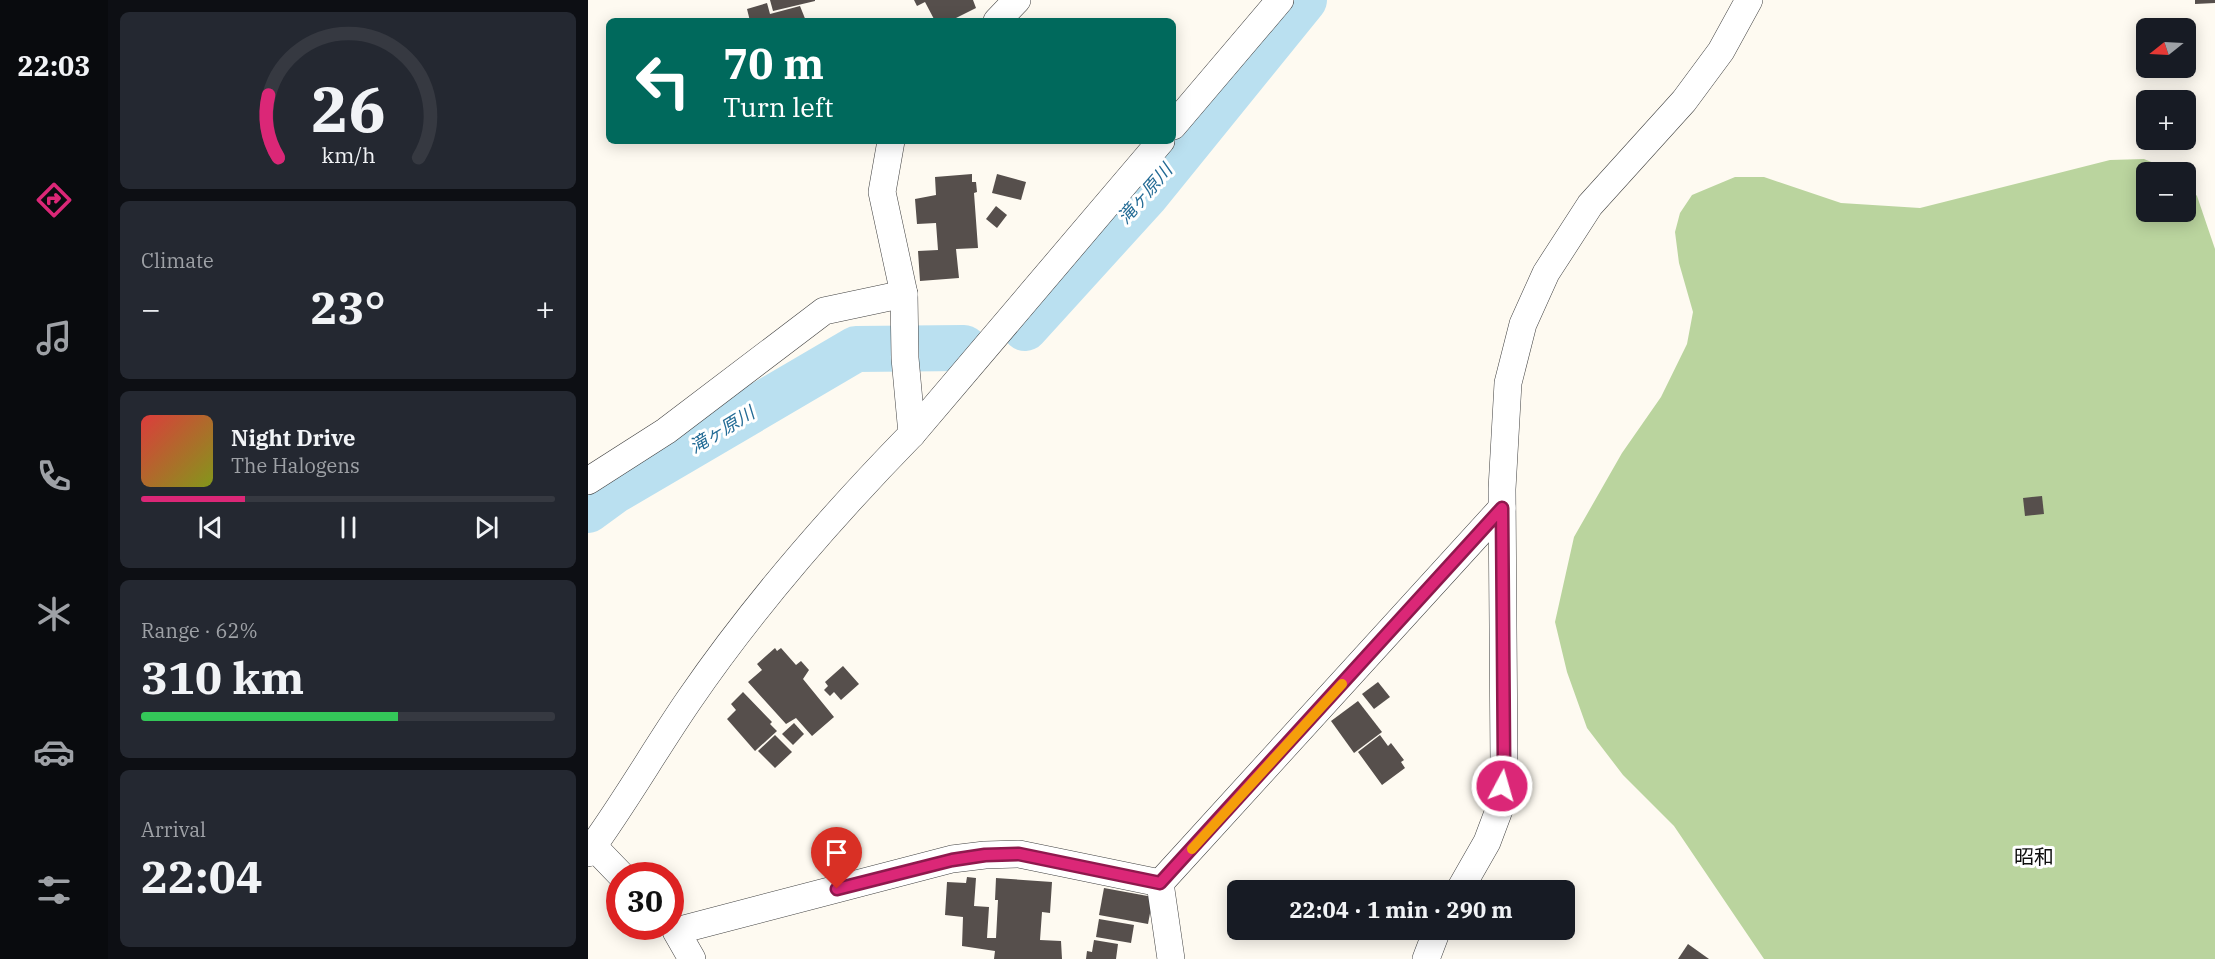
<!DOCTYPE html>
<html lang="en">
<head>
<meta charset="utf-8">
<style>
  :root { --surface:#171b24; --page:#242831; --text:#f1f3f6; --muted:#9ea1a6; --line:#363941; --accent:#db2777 }
  body { margin:0; font-family:"IBM Plex Serif","Noto Sans JP",serif; background:var(--page); color:var(--text); height:100vh; display:flex; flex-direction:column; font-size:22px; white-space:nowrap }
  * { box-sizing:border-box; margin:0 }
  p { font-size:20px; color:var(--muted) }
  .icon { flex:none; width:33px; height:33px; fill:none; stroke:currentColor; stroke-width:2; stroke-linecap:round; stroke-linejoin:round }
  .map { position:relative; flex:1; overflow:hidden }
  .side { display:flex; flex-direction:column; gap:12px; padding:12px; background:#0d0f14; width:480px }
  .side>* { flex:none }
  .banner { position:absolute; left:18px; top:18px; width:570px; height:126px; border-radius:9px; box-shadow:0 3px 15px #0003; background:#00695c; color:#fff; overflow:hidden }
  .needle { width:39px; rotate:252deg }
  .fabs { position:absolute; left:1548px; top:18px; display:grid; gap:12px }
  .fabs a { display:grid; place-items:center; width:60px; height:60px; border-radius:9px; background:var(--surface); box-shadow:0 3px 15px #0003; font-size:30px }
  .speed { position:absolute; left:18px; top:862px; display:flex; gap:12px; font-size:30px; font-weight:700; text-align:center }
  .speed>* { display:grid; place-content:center; width:78px; height:78px; border-radius:50%; background:var(--surface); box-shadow:0 3px 15px #0003; line-height:1 }
  .speed .limit { border:9px solid #d22; background:#fff; color:#111 }
  .pin { position:absolute; display:grid; place-items:center; width:51px; height:51px; color:#fff; margin:-62px -26px; border-radius:50% 50% 50% 0; rotate:-45deg; box-shadow:0 0 6px #0007 }
  .pin .icon { rotate:45deg }
  .me { position:absolute; width:66px; margin:-33px; rotate:6deg; stroke-linejoin:round; filter:drop-shadow(0 0 4px #0008) }
  .turn { display:flex; align-items:center; gap:21px; height:126px; padding:0 18px; font-size:27px }
  .turn .icon { width:78px; height:78px; stroke-width:2.5 }
  .turn b { display:block; font-size:42px; line-height:51px }
  .big { font-size:45px; font-weight:700; line-height:1.1 }
  .side .card { flex:1; display:flex; flex-direction:column; justify-content:center; gap:9px; min-width:0; padding:0 21px; border-radius:9px; background:var(--page) }
  .side .dial { align-items:center; gap:0 }
  .dial svg { height:156px; overflow:visible; fill:none; stroke:var(--line); stroke-width:7; stroke-linecap:round; text-anchor:middle }
  .dial text { fill:var(--text); stroke:none }
  .song { display:flex; align-items:center; gap:18px }
  .cover { width:72px; height:72px; border-radius:9px; background:linear-gradient(135deg,hsl(0 70% 55%),hsl(70 70% 35%)) }
  .played { height:6px; border-radius:3px; background:linear-gradient(90deg,var(--accent) 25%,var(--line) 25%) }
  .keys { display:flex; justify-content:space-around; direction:ltr }
  .heat { display:flex; justify-content:space-between; align-items:center; font-size:33px; direction:ltr }
  .charge { height:9px; border-radius:4px; background:linear-gradient(90deg,#34c759 62%,var(--line) 0) }
  .trip { position:absolute; left:639px; top:880px; width:348px; height:60px; border-radius:9px; background:var(--surface); box-shadow:0 3px 15px #0003; font-weight:700; line-height:60px; text-align:center }
  main { display:flex; flex:1; min-height:0 }
  .tab-bar { display:flex; flex-direction:column; width:108px; justify-content:space-around; align-items:center; background:#090b0e; color:var(--muted) }
  .tab-bar .icon { width:42px; height:42px }
  .tab-bar .current { color:var(--accent) }
  .tab-bar b { font-size:27px; color:var(--text) }
  .map>svg:first-child { display:block }
  .forest { fill:#bad49e }
  .lines { fill:none; stroke-linecap:round; stroke-linejoin:round }
  .river { stroke:#bae0f0; stroke-width:46 }
  .building { fill:#564f4c }
  .street-casing { stroke:#414141; stroke-width:28 }
  .street { stroke:#fff; stroke-width:27 }
  .route-casing { stroke:#8e194d; stroke-width:15 }
  .route { stroke:#db2777; stroke-width:10 }
  .slow { stroke:#f59e0b; stroke-width:10 }
  .labels { text-anchor:middle; stroke-width:6; stroke-linejoin:round; paint-order:stroke }
  .water-label { font-size:18px; font-style:italic; fill:#236b95; stroke:#fff }
  .quarter-label { font-size:20px; fill:#0e0e0e; stroke:#fff }
</style>
</head>
<body>
<main>
<nav class="tab-bar">
<b>22:03</b>
<svg class="icon current" aria-label="directions" viewBox="0 0 24 24"><path d="M12 3l9 9-9 9-9-9zM9 14v-3h6M13 9l2 2-2 2"/></svg>
<svg class="icon" aria-label="music" viewBox="0 0 24 24"><path d="M9 18V5l10-2v13"/><circle cx="6" cy="18" r="3"/><circle cx="16" cy="16" r="3"/></svg>
<svg class="icon" aria-label="phone" viewBox="0 0 24 24"><path d="M5 4h4l2 5-3 2q2 4 5 5l2-3 5 2v4C11 20 4 13 5 4z"/></svg>
<svg class="icon" aria-label="climate" viewBox="0 0 24 24"><path d="M12 3v18M4 7l16 10M4 17L20 7"/></svg>
<svg class="icon" aria-label="car" viewBox="0 0 24 24"><path d="M5 17H2v-5l4-1 3-4h7l3 4 3 1v5h-3M9 17h6M6 11h13"/><circle cx="7" cy="17" r="2"/><circle cx="17" cy="17" r="2"/></svg>
<svg class="icon" aria-label="filters" viewBox="0 0 24 24"><path d="M4 7h16M4 17h16"/><circle cx="9" cy="7" r="2"/><circle cx="15" cy="17" r="2"/></svg>
</nav>
<section class="side">
<div class="card dial"><svg viewBox="0 0 100 80">
<path d="M14 69A42 42 0 1 1 86 69"/>
<path d="M14 69A42 42 0 0 1 9 37" stroke="#db2777"/>
<text x="50" y="56" font-size="32" font-weight="700">26</text>
<text x="50" y="72" font-size="11">km/h</text>
</svg></div>
<div class="card"><p>Climate</p>
<div class="heat"><a>−</a><b class="big">23°</b><a>+</a></div>
</div>
<div class="card">
<div class="song"><i class="cover"></i><div><b>Night Drive</b><p>The Halogens</p></div></div>
<div class="played"></div>
<div class="keys"><svg class="icon" aria-label="previous" viewBox="0 0 24 24"><path d="M18 5L8 12l10 7zM5 5v14"/></svg><svg class="icon" aria-label="pause" viewBox="0 0 24 24"><path d="M8 5v14M16 5v14"/></svg><svg class="icon" aria-label="next" viewBox="0 0 24 24"><path d="M6 5l10 7-10 7zM19 5v14"/></svg></div>
</div>
<div class="card"><p>Range · 62%</p><b class="big">310 km</b><div class="charge"></div></div>
<div class="card"><p>Arrival</p><b class="big">22:04</b></div>
</section>
<div class="map">
<svg width="1627" height="959" viewBox="0 0 1627 959">
  <rect width="100%" height="100%" fill="#fefaf1"/>
  <path class="forest" d="M1556,159L1588,172H1558V212H1598V183L1609,196L1627,249V959H1176L1086,826L1035,775L999,728L979,672L967,622L986,537L1034,453L1073,397L1099,344L1105,312L1091,263L1087,232L1092,213L1104,195L1147,177H1176L1253,203L1332,208L1522,160Z"/>
  <g class="lines">
    <g class="river">
      <path d="M437,328L558,195L716,0"/>
      <path d="M0,510L26,491L268,349L376,348"/>
    </g>
  </g>
  <g class="building">
    <path d="M182,0H227V1L185,11Z"/>
    <path d="M326,0H385L388,8L362,21H347L337,2L329,6Z"/>
    <path d="M1607,0H1627V3L1607,4Z"/>
    <path d="M179,3L182,14L212,6L218,21H162L159,9Z"/>
    <path d="M384,174V182H388L389,192L386,193L390,248L368,249L371,278L332,281L330,251L350,250L348,223L329,224L327,199L348,195L347,177Z"/>
    <path d="M409,174L438,182L433,200L404,193Z"/>
    <path d="M408,206L419,215L409,228L398,219Z"/>
    <path d="M1454,496L1456,514L1437,516L1435,498Z"/>
    <path d="M187,648L189,651L193,648L208,665L213,661L221,670L215,679L246,717L224,736L208,718L198,724L160,682L174,670L169,664Z"/>
    <path d="M255,666L271,684L253,700L246,692L242,696L236,690L240,686L237,682Z"/>
    <path d="M790,682L802,697L786,709L774,694Z"/>
    <path d="M155,692L184,722L182,724L189,731L167,751L139,719L148,710L143,704Z"/>
    <path d="M770,701L794,732L766,753L743,721Z"/>
    <path d="M206,723L216,734L205,745L194,734Z"/>
    <path d="M187,735L204,752L187,768L170,751Z"/>
    <path d="M792,735L800,746L803,743L816,760L813,762L817,768L794,785L770,752Z"/>
    <path d="M379,877L388,878L386,906L401,907L399,938H408L410,900H407L408,878L464,882L462,913L454,912L452,940L473,941L474,959H406L407,951L374,946L375,917L357,915L359,882L378,883Z"/>
    <path d="M516,888L565,897L560,924L511,915Z"/>
    <path d="M511,919L546,925L543,943L508,937Z"/>
    <path d="M506,940L530,944L528,959H498L499,951L504,952Z"/>
    <path d="M1100,944L1121,959H1090Z"/>
  </g>
  <g class="lines">
    <g class="street-casing">
      <g id="street">
        <path d="M409,21L429,0"/>
        <path d="M585,126L692,0"/>
        <path d="M324,434L573,141"/>
        <path d="M0,481L78,431L236,311L316,294"/>
        <path d="M5,846L34,876"/>
        <path d="M0,853C36,804 66,751 101,700C166,605 243,517 324,434L317,358L316,294L294,192L303,141"/>
        <path d="M572,883L914,508"/>
        <path d="M572,883L583,959"/>
        <path d="M871,891L899,842L911,810L916,763L914,489L920,383L935,324L958,273L1002,205L1096,101L1133,51L1161,0"/>
        <path d="M104,959L88,931L364,859L397,855L431,854L572,883"/>
        <path d="M838,959L849,930"/>
      </g>
    </g>
    <use href="#street" class="street"/>
  </g>
  <g class="lines">
    <g class="route-casing">
      <path id="route" d="M249,889L364,860L397,855L431,854L572,883L914,508L916,763L914,786"/>
    </g>
    <use href="#route" class="route"/>
    <path class="slow" d="M604,849L754,684"/>
  </g>
  <g class="labels">
    <g class="water-label">
      <text transform="translate(557 194) rotate(-49)" y="6">滝ヶ原川</text>
      <text transform="translate(134 430) rotate(-31)" y="6">滝ヶ原川</text>
    </g>
    <g class="quarter-label">
      <text x="1446" y="864">昭和</text>
    </g>
  </g>
</svg>
<div class="fabs">
<a><svg class="needle" viewBox="-14 -14 28 28"><path d="M0-13l5 13h-10z" fill="#e53935"/><path d="M0 13l5-13h-10z" fill="#9ea1a6"/></svg></a>
<a>+</a>
<a>−</a>
</div>
<div class="speed"><div class="limit">30</div></div>
<div class="pin" style="left:249px;top:889px;background:#d93025"><svg class="icon" aria-label="arrive" viewBox="0 0 24 24"><path d="M6 21V4h12l-3 4 3 4H6"/></svg></div>
<svg class="me" style="left:914px;top:786px" viewBox="-20 -20 40 40"><circle r="17" fill="#db2777" stroke="#fff" stroke-width="3"/><path d="M0-11L8 9 0 5-8 9z" fill="#fff"/></svg>
<div class="trip">22:04 · 1 min · 290 m</div>
<div class="banner">
<div class="turn"><svg class="icon" aria-label="left" viewBox="0 0 24 24"><path d="M17 20v-9H6M10 6l-5 5 5 5"/></svg><div><b>70 m</b>Turn left</div></div>
</div>
</div>
</main>
</body>
</html>
